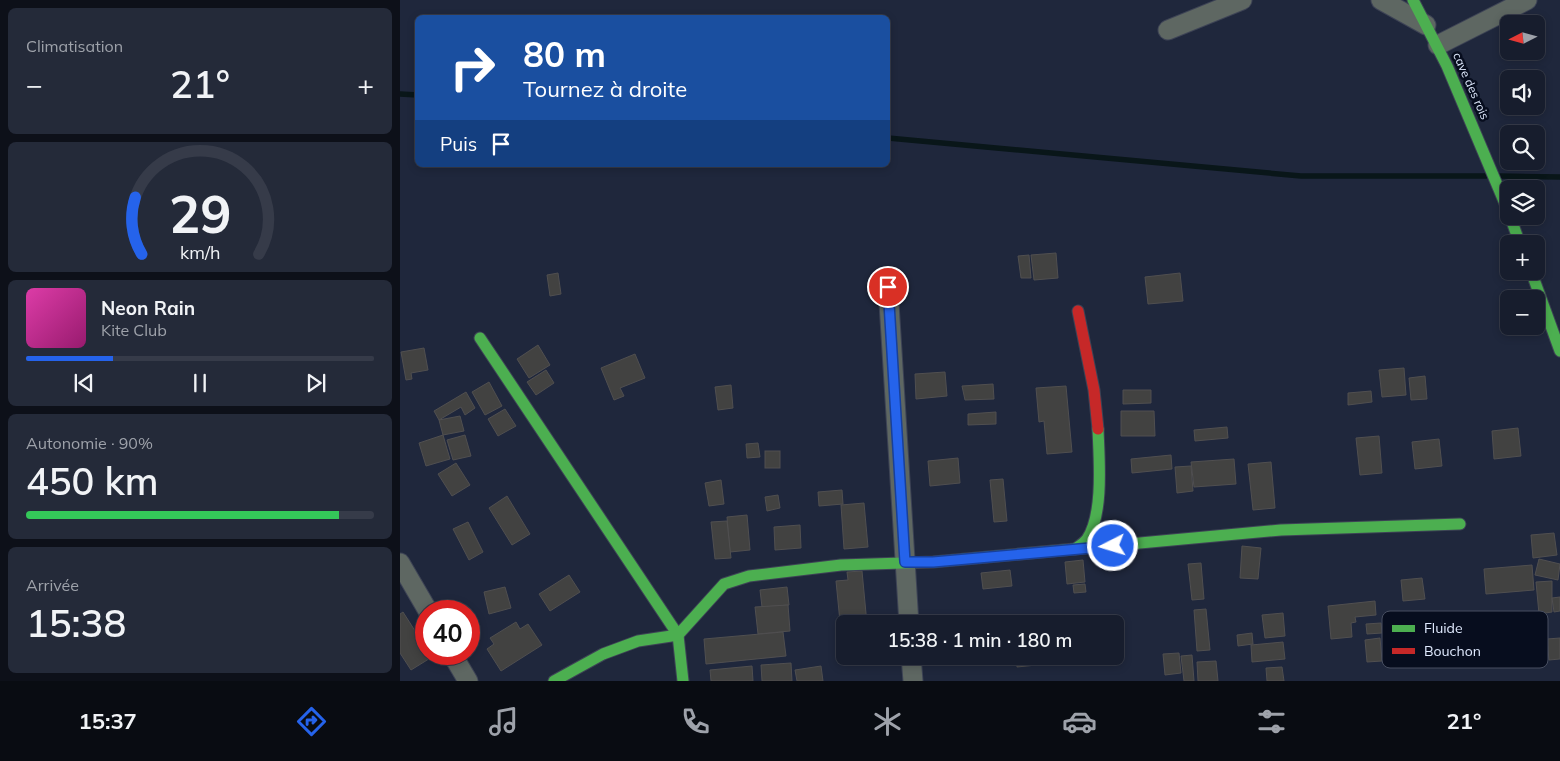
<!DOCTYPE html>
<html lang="fr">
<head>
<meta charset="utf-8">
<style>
  :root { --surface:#171d2d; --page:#242a39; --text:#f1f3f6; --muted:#9ea2aa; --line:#363b49; --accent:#2563eb }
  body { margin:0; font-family:Mulish,sans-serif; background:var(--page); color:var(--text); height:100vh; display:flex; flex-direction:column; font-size:19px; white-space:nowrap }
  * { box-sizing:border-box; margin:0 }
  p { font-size:16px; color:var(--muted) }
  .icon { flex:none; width:28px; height:28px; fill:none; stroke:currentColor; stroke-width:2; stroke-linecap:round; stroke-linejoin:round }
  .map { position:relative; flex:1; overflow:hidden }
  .side { display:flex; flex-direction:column; gap:8px; padding:8px; background:#0d1019; width:400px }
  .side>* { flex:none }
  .banner { position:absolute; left:15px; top:15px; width:475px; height:152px; border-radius:8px; box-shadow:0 2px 8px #0003,0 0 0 1px var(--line); background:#1a4fa0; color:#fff; overflow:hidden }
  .needle { width:32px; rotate:264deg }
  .tools { position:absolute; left:1100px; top:15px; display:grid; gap:10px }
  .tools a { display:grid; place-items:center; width:45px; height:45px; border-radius:8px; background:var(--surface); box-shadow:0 2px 8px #0003,0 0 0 1px var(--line); font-size:25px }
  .speed { position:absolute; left:15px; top:600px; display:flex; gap:10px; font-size:25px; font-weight:700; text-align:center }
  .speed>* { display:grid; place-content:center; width:65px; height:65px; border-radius:50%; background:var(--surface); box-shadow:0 2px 8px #0003,0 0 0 1px var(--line); line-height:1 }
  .speed .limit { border:8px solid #d22; background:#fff; color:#111 }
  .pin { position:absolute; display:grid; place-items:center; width:42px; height:42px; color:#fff; margin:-21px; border:2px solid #fff; border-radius:50%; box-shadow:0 1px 5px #0007 }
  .me { position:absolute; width:55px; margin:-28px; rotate:265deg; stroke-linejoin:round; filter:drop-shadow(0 0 4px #0008) }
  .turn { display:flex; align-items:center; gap:18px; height:105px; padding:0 25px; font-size:22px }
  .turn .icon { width:65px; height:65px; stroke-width:2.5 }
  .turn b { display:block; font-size:35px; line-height:42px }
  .then { display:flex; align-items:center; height:48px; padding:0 25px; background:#0003; gap:10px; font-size:19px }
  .big { font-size:38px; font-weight:600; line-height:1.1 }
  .side .card { flex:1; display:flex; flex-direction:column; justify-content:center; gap:8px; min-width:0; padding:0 18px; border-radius:8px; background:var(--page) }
  .side .dial { align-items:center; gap:0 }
  .dial svg { height:130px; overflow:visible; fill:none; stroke:var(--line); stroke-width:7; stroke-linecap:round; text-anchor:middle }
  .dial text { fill:var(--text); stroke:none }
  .song { display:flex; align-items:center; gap:15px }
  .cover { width:60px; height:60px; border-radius:8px; background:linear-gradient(135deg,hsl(320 70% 55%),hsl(320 70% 35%)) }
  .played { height:5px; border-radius:2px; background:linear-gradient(90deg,var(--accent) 25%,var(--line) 25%) }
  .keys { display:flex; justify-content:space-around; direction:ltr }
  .heat { display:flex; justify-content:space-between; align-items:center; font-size:28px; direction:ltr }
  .charge { height:8px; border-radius:4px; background:linear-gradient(90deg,#34c759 90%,var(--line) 0) }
  .trip { position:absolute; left:436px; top:615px; width:288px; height:50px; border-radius:8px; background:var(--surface); box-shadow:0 2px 8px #0003,0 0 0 1px var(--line); font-weight:600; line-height:50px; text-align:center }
  .dock { display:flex; height:80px; justify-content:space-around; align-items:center; background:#090c12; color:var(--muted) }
  .dock .icon { width:35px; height:35px }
  .dock .on { color:var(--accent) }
  .dock b { font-size:22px; color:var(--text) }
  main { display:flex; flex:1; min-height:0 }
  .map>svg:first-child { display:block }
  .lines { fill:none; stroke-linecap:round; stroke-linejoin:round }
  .stream { stroke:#091619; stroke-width:5.5 }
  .building { fill:#424241; stroke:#504f50 }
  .street-casing { stroke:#3d4355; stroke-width:21 }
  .fast-casing { stroke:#3d4355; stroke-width:13 }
  .jam-casing { stroke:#3d4355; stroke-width:13 }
  .street { stroke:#5e6762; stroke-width:19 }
  .fast { stroke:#4caf50; stroke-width:11 }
  .jam { stroke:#c62828; stroke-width:11 }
  .route-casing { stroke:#184099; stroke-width:12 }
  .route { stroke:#2563eb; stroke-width:9 }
  .labels { text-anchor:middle; stroke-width:5; stroke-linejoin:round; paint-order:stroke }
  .street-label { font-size:12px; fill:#e0eafe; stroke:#070d1e }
  .key { fill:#070d1e; stroke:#484f61; stroke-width:1 }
  .key-label { font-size:14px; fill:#e0eafe }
</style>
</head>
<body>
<main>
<section class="side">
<div class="card"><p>Climatisation</p>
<div class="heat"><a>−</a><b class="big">21°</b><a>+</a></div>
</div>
<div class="card dial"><svg viewBox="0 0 100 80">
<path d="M14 69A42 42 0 1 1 86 69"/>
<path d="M14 69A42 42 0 0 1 10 34" stroke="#2563eb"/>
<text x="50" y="56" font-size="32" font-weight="700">29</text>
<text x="50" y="72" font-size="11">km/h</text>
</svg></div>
<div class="card">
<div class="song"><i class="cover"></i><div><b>Neon Rain</b><p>Kite Club</p></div></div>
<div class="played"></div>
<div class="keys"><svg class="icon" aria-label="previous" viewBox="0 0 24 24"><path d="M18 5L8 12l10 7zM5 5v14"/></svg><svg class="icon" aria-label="pause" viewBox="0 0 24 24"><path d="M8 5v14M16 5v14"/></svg><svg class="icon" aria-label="next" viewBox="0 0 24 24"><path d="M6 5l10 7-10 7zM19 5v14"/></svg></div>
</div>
<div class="card"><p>Autonomie · 90%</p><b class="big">450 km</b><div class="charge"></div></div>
<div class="card"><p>Arrivée</p><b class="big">15:38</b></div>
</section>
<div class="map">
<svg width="1160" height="681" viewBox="0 0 1160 681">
  <rect width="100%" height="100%" fill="#1f273c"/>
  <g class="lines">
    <g class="stream">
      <path d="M0,94L18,95"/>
      <path d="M488,138L901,176H1086"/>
      <path d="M1100,176L1160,177"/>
    </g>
  </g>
  <g class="building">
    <path d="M656,253L658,278L634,280L631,255Z"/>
    <path d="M629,255L631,278H621L618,256Z"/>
    <path d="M158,273L161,294L150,296L147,275Z"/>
    <path d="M780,273L783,301L748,304L745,277Z"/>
    <path d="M138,345L150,365L129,378L117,359Z"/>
    <path d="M24,348L28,370L11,373L12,379L6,380L1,352Z"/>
    <path d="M235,354L245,378L220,388L224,396L214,400L201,368Z"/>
    <path d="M1004,368L1006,395L982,397L979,370Z"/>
    <path d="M146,370L154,383L136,395L127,382Z"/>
    <path d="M545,372L547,396L516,399L515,374Z"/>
    <path d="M1025,376L1027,399L1011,400L1009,378Z"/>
    <path d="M89,382L102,406L85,415L72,392Z"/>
    <path d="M593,384L594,399L565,400L562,386Z"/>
    <path d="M331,385L333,408L318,410L315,387Z"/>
    <path d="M666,386L672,452L647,454L644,421L639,422L636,388Z"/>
    <path d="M723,390H751V403L723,404Z"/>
    <path d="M971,391L972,402L948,405V393Z"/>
    <path d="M66,392L75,408L65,415L61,407L39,420L34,411Z"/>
    <path d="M105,409L116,426L98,436L88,419Z"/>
    <path d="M721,411H754L755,436H721Z"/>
    <path d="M596,412V424L568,425V414Z"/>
    <path d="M60,416L64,431L43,435L39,420Z"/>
    <path d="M827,427L828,438L795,441L794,430Z"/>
    <path d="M1118,428L1121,456L1094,459L1092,431Z"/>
    <path d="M43,435L50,459L26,466L19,443Z"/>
    <path d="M65,435L71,456L53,460L47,440Z"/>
    <path d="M979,436L982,473L960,475L956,438Z"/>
    <path d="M1039,439L1042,466L1015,469L1012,442Z"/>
    <path d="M358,443L360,457L347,458L346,444Z"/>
    <rect x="365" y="451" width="15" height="17"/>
    <path d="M771,455L772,469L732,473L731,459Z"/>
    <path d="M558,458L560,483L530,486L528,461Z"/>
    <path d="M834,459L836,484L794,487L791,462Z"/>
    <path d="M871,462L875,508L853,510L848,464Z"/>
    <path d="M56,463L70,485L52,496L38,474Z"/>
    <path d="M791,466L793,491L777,493L775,467Z"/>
    <path d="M603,479L607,521L594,522L590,480Z"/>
    <path d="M321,480L324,504L309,506L305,483Z"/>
    <path d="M442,490L443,504L419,506L418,492Z"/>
    <path d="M378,495L380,508L367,511L365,497Z"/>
    <path d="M107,496L130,534L112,545L89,508Z"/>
    <path d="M464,503L468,547L444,549L441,505Z"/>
    <path d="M347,515L350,550L330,552L327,517Z"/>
    <path d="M327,521L331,558L315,559L311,522Z"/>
    <path d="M68,522L83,552L69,560L53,529Z"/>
    <path d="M400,525L401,548L375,550L374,527Z"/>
    <path d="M1154,533L1157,555L1133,558L1131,535Z"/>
    <path d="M842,546L861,548L858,579L840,578Z"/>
    <path d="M1139,559L1160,564L1158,580L1135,575Z"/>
    <path d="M683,560L685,582L667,584L665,562Z"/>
    <path d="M801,563L804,599L792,600L788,564Z"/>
    <path d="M1132,565L1134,590L1086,594L1084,569Z"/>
    <path d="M610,570L612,586L583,589L581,573Z"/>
    <path d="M462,571L467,624H445V631L441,632L436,581L448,580L447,572Z"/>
    <path d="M169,575L180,592L150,611L139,594Z"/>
    <path d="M1022,578L1025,599L1003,601L1001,580Z"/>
    <path d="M1152,581V612L1139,614L1136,582Z"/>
    <path d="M685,584L686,592L674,593L673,585Z"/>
    <path d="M105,587L111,608L89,614L84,592Z"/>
    <path d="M387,587L389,605L362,607L360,590Z"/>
    <path d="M1160,597V611L1154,612L1152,598Z"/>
    <path d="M975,601L976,615L955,617L956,622L951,623L952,637L931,639L928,606Z"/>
    <path d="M388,605L390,631L358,634L355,607Z"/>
    <path d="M806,609L810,650L797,651L794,610Z"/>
    <path d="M3,612L26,648V654H30L32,657L11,670L0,653V614Z"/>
    <path d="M883,613L885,636L865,638L862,615Z"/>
    <path d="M116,622L120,629L128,624L142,645L101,671L87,649L94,644L90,638Z"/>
    <path d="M981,623L982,633L967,634L966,624Z"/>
    <path d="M383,632L386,656L306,664L304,639Z"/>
    <path d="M852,633L853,644L838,646L837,635Z"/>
    <path d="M980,638L982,661L967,662L965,640Z"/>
    <path d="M1160,638V659L1149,660L1147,639Z"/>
    <path d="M883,642L885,659L852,662L851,645Z"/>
    <path d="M779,653L781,673L765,675L763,654Z"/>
    <path d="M792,655L794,681H784L781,656Z"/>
    <path d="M602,656H615V659L602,660Z"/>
    <path d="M616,656H645L646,664L617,667Z"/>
    <path d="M816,661L818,681H798L797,662Z"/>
    <path d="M391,663L392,681H362L361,665Z"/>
    <path d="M352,666L353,681H311L310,670Z"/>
    <path d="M421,666L423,681H397L395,670Z"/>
    <path d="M882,667L884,681H867L866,668Z"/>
  </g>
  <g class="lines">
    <g class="street-casing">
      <g id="street">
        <path d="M981,0L1026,25"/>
        <path d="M768,30L842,0"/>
        <path d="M1038,45L1127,0"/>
        <path d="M488,287L509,624"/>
        <path d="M0,563L28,611"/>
        <path d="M52,654L68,681"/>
        <path d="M511,656L513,681"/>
      </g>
    </g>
    <g class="fast-casing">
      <g id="fast">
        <path d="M1013,0L1047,66L1109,213"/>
        <path d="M1110,216L1120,244"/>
        <path d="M1131,271L1160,351"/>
        <path d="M80,338L278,635L283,681"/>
        <path d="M675,549L881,530L1060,524"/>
        <path d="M154,681L203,654L238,641L278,635L324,584L349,576L441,565L533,562L675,549C679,546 684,543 687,539C704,514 699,458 698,429"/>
      </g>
    </g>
    <g class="jam-casing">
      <path id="jam" d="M678,311L694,390L698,429"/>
    </g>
    <use href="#street" class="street"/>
    <use href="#fast" class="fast"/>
    <use href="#jam" class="jam"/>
  </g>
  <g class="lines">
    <g class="route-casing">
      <path id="route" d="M488,287L505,562H533L713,546"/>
    </g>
    <use href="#route" class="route"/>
  </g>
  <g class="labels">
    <g class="street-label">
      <text transform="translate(1071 86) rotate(66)" y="4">cave des rois</text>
    </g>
  </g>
  <rect x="982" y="611" width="166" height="57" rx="8" class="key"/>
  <rect x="992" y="625" width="23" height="7" fill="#4caf50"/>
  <rect x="992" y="648" width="23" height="6" fill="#c62828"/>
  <g class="key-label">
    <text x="1024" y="633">Fluide</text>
    <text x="1024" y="656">Bouchon</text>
  </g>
</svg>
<div class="tools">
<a><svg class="needle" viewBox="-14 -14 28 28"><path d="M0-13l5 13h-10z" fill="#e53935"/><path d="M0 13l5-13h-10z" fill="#9ea2aa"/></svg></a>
<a><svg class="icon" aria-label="sound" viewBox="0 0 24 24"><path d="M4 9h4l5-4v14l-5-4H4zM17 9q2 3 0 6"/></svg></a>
<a><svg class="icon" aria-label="search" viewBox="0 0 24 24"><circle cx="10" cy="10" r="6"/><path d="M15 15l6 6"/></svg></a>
<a><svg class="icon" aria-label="layers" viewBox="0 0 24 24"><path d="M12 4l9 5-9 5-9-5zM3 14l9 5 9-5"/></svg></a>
<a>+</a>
<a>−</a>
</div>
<div class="speed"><div class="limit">40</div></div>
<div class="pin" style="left:488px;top:287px;background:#d93025"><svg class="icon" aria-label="arrive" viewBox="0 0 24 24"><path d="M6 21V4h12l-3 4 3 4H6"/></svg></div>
<svg class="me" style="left:713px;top:546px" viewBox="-20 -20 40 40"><circle r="17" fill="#2563eb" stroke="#fff" stroke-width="3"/><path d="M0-11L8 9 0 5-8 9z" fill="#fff"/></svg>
<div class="trip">15:38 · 1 min · 180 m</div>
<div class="banner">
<div class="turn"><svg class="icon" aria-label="right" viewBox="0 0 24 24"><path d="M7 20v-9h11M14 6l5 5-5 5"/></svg><div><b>80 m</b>Tournez à droite</div></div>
<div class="then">Puis<svg class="icon" aria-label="arrive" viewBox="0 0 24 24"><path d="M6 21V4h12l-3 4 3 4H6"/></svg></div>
</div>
</div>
</main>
<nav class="dock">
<b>15:37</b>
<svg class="icon on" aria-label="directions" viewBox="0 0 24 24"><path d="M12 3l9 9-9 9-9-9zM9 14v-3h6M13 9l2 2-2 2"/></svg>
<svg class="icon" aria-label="music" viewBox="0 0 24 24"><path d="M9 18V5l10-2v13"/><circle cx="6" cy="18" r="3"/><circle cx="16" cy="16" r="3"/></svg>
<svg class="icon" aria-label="phone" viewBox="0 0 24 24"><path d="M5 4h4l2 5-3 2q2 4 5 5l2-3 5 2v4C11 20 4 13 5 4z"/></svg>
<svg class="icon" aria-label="climate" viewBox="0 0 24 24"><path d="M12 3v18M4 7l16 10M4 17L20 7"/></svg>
<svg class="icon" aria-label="car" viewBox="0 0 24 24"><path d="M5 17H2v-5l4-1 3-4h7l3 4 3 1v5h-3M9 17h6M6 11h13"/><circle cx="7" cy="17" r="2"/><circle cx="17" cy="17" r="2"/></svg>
<svg class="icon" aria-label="filters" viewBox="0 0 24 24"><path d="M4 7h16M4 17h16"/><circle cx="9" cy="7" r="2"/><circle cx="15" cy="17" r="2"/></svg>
<b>21°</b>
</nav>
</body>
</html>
